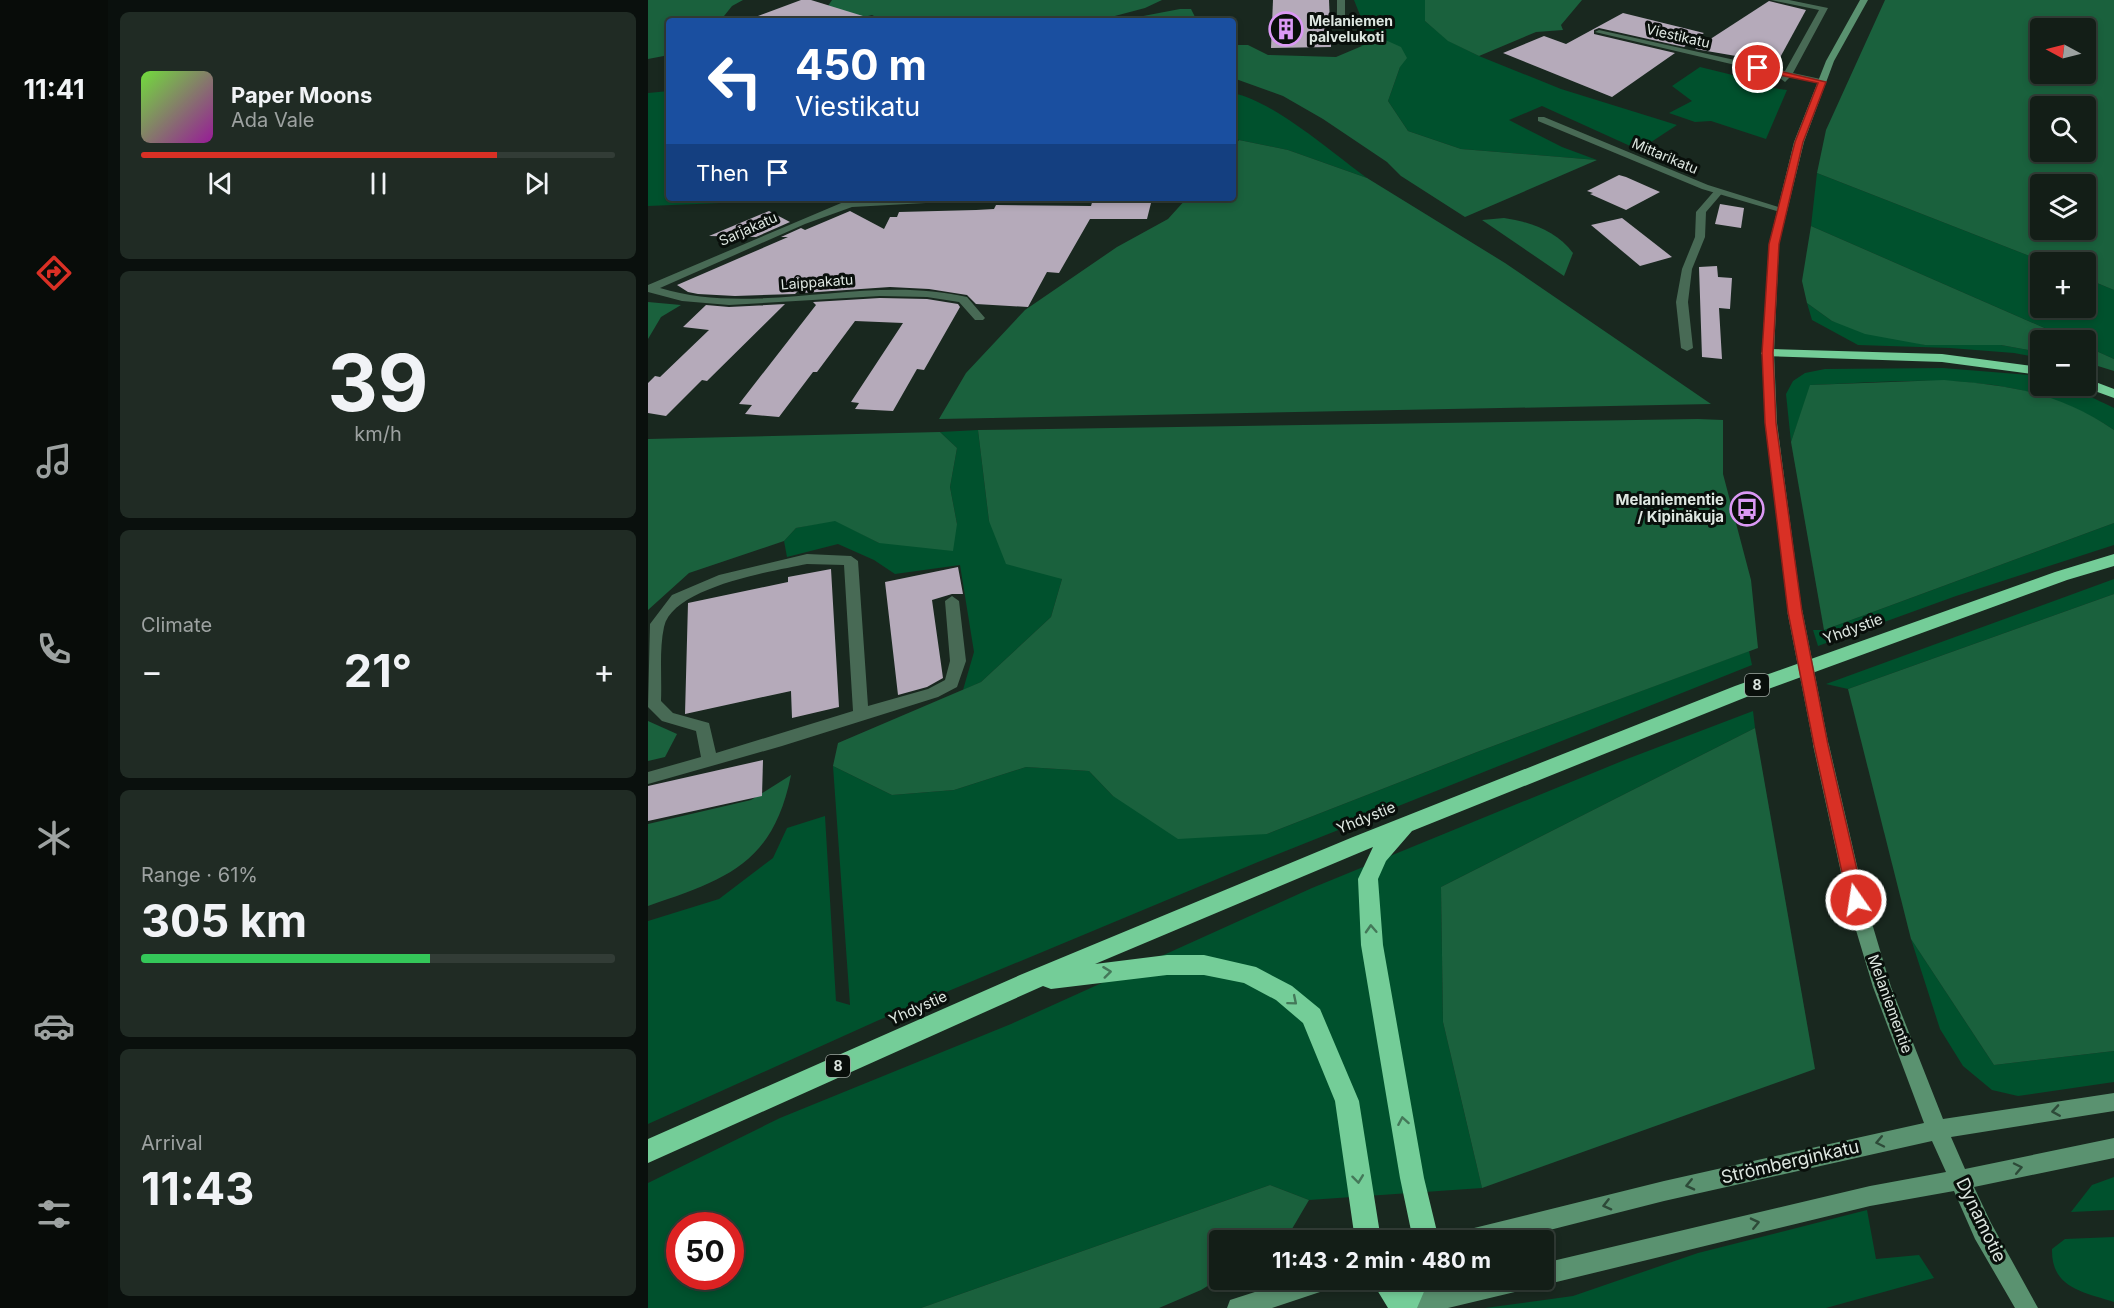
<!DOCTYPE html>
<html lang="en">
<head>
<meta charset="utf-8">
<style>
  :root { --surface:#131e17; --page:#202b24; --text:#f1f3f6; --muted:#9da2a1; --line:#323c36; --accent:#d93025 }
  body { margin:0; font-family:Inter,sans-serif; background:var(--page); color:var(--text); height:100vh; display:flex; flex-direction:column; font-size:22px; white-space:nowrap }
  * { box-sizing:border-box; margin:0 }
  p { font-size:20px; color:var(--muted) }
  .icon { flex:none; width:33px; height:33px; fill:none; stroke:currentColor; stroke-width:2; stroke-linecap:round; stroke-linejoin:round }
  .map { position:relative; flex:1; overflow:hidden }
  .side { display:flex; flex-direction:column; gap:12px; padding:12px; background:#0a100d; width:540px }
  .side>* { flex:none }
  .banner { position:absolute; left:18px; top:18px; width:570px; height:183px; border-radius:6px; box-shadow:0 3px 9px #0003,0 0 0 2px var(--line); background:#1a4fa0; color:#fff; overflow:hidden }
  .needle { width:39px; rotate:277deg }
  .tools { position:absolute; left:1382px; top:18px; display:grid; gap:12px }
  .tools a { display:grid; place-items:center; width:66px; height:66px; border-radius:6px; background:var(--surface); box-shadow:0 3px 9px #0003,0 0 0 2px var(--line); font-size:30px }
  .speed { position:absolute; left:18px; top:1212px; display:flex; gap:12px; font-size:30px; font-weight:700; text-align:center }
  .speed>* { display:grid; place-content:center; width:78px; height:78px; border-radius:50%; background:var(--surface); box-shadow:0 3px 9px #0003,0 0 0 2px var(--line); line-height:1 }
  .speed .limit { border:9px solid #d22; background:#fff; color:#111 }
  .pin { position:absolute; display:grid; place-items:center; width:51px; height:51px; color:#fff; margin:-26px; border:3px solid #fff; border-radius:50%; box-shadow:0 2px 6px #0007 }
  .me { position:absolute; width:66px; margin:-33px; rotate:347deg; stroke-linejoin:round; filter:drop-shadow(0 0 4px #0008) }
  .turn { display:flex; align-items:center; gap:21px; height:126px; padding:0 30px; font-size:27px }
  .turn .icon { width:78px; height:78px; stroke-width:2.5 }
  .turn b { display:block; font-size:42px; line-height:51px }
  .then { display:flex; align-items:center; height:57px; padding:0 30px; background:#0003; gap:12px; font-size:22px }
  .big { font-size:45px; font-weight:700; line-height:1.1 }
  .side .tile { flex:1; display:flex; flex-direction:column; justify-content:center; gap:9px; min-width:0; padding:0 21px; border-radius:9px; background:var(--page) }
  .side .dial { align-items:center; gap:0 }
  .dial b { font-size:78px; line-height:1 }
  .song { display:flex; align-items:center; gap:18px }
  .cover { width:72px; height:72px; border-radius:9px; background:linear-gradient(135deg,hsl(100 70% 55%),hsl(300 70% 35%)) }
  .played { height:6px; border-radius:3px; background:linear-gradient(90deg,var(--accent) 75%,var(--line) 75%) }
  .keys { display:flex; justify-content:space-around; direction:ltr }
  .heat { display:flex; justify-content:space-between; align-items:center; font-size:33px; direction:ltr }
  .charge { height:9px; border-radius:4px; background:linear-gradient(90deg,#34c759 61%,var(--line) 0) }
  .trip { position:absolute; left:561px; top:1230px; width:345px; height:60px; border-radius:6px; background:var(--surface); box-shadow:0 3px 9px #0003,0 0 0 2px var(--line); font-weight:700; line-height:60px; text-align:center }
  main { display:flex; flex:1; min-height:0 }
  .menu { display:flex; flex-direction:column; width:108px; justify-content:space-around; align-items:center; background:#080c09; color:var(--muted) }
  .menu .icon { width:42px; height:42px }
  .menu .on { color:var(--accent) }
  .menu b { font-size:27px; color:var(--text) }
  .map>svg:first-child { display:block }
  .green { fill:#00512d; fill-rule:evenodd }
  .forest { fill:#1a613d; fill-rule:evenodd }
  .building { fill:#b5aaba }
  .lines { fill:none; stroke-linecap:round; stroke-linejoin:round }
  .lane { fill:#486a55; fill-rule:evenodd }
  .street { fill:#486a55; fill-rule:evenodd }
  .secondary { fill:#5a9270; fill-rule:evenodd }
  .highway { fill:#74cd98; fill-rule:evenodd }
  .secondary-bridge { stroke:#5a9270; stroke-width:15 }
  .oneway { stroke:#447859 }
  .oneway2 { stroke:#2d4a38 }
  .route { fill:#d93025; stroke:#8d1f18; stroke-width:1.5 }
  .labels { text-anchor:middle; stroke-width:6; stroke-linejoin:round; paint-order:stroke }
  .far-poi-label { font-size:14px; font-weight:bold; fill:#dee7e1; stroke:#090f0b; text-anchor:start }
  .far-street-label { font-size:14px; fill:#dee7e1; stroke:#090f0b }
  .shield { fill:#090f0b; stroke:#9ea6a1; stroke-width:1.5 }
  .shield-label { font-size:14px; font-weight:bold; fill:#dee7e1 }
  .poi-label { font-size:15px; font-weight:bold; fill:#dee7e1; stroke:#090f0b; text-anchor:end }
  .street-label { font-size:15px; fill:#dee7e1; stroke:#090f0b }
  .near-street-label { font-size:18px; fill:#dee7e1; stroke:#090f0b }
</style>
</head>
<body>
<main>
<nav class="menu">
<b>11:41</b>
<svg class="icon on" aria-label="directions" viewBox="0 0 24 24"><path d="M12 3l9 9-9 9-9-9zM9 14v-3h6M13 9l2 2-2 2"/></svg>
<svg class="icon" aria-label="music" viewBox="0 0 24 24"><path d="M9 18V5l10-2v13"/><circle cx="6" cy="18" r="3"/><circle cx="16" cy="16" r="3"/></svg>
<svg class="icon" aria-label="phone" viewBox="0 0 24 24"><path d="M5 4h4l2 5-3 2q2 4 5 5l2-3 5 2v4C11 20 4 13 5 4z"/></svg>
<svg class="icon" aria-label="climate" viewBox="0 0 24 24"><path d="M12 3v18M4 7l16 10M4 17L20 7"/></svg>
<svg class="icon" aria-label="car" viewBox="0 0 24 24"><path d="M5 17H2v-5l4-1 3-4h7l3 4 3 1v5h-3M9 17h6M6 11h13"/><circle cx="7" cy="17" r="2"/><circle cx="17" cy="17" r="2"/></svg>
<svg class="icon" aria-label="filters" viewBox="0 0 24 24"><path d="M4 7h16M4 17h16"/><circle cx="9" cy="7" r="2"/><circle cx="15" cy="17" r="2"/></svg>
</nav>
<section class="side">
<div class="tile">
<div class="song"><i class="cover"></i><div><b>Paper Moons</b><p>Ada Vale</p></div></div>
<div class="played"></div>
<div class="keys"><svg class="icon" aria-label="previous" viewBox="0 0 24 24"><path d="M18 5L8 12l10 7zM5 5v14"/></svg><svg class="icon" aria-label="pause" viewBox="0 0 24 24"><path d="M8 5v14M16 5v14"/></svg><svg class="icon" aria-label="next" viewBox="0 0 24 24"><path d="M6 5l10 7-10 7zM19 5v14"/></svg></div>
</div>
<div class="tile dial"><b>39</b><p>km/h</p></div>
<div class="tile"><p>Climate</p>
<div class="heat"><a>−</a><b class="big">21°</b><a>+</a></div>
</div>
<div class="tile"><p>Range · 61%</p><b class="big">305 km</b><div class="charge"></div></div>
<div class="tile"><p>Arrival</p><b class="big">11:43</b></div>
</section>
<div class="map">
<svg width="1466" height="1308" viewBox="0 0 1466 1308">
  <rect width="100%" height="100%" fill="#19281f"/>
  <g class="green">
    <path d="M706,0H777V21L801,41L831,56L913,89L1029,125L991,150L894,106L861,120L914,147L949,160L813,149L760,131L740,101L752,67L733,38L714,47L709,36L720,35Z"/>
    <path d="M1052,67L1105,80L1112,86L1139,90L1118,139L1063,121L1047,122L1021,113L1044,101L1024,86Z"/>
    <path d="M21,91V198H76L73,203L0,206V93Z"/>
    <path d="M585,93C627,102 683,152 719,178L640,150L591,140L585,136Z"/>
    <path d="M1169,173L1397,262H1392V308H1437V278L1466,290V359L1437,346V340H1424L1163,226Z"/>
    <path d="M1159,303L1184,321L1277,345H1353L1392,352V358L1366,353L1302,348L1210,345L1164,320Z"/>
    <path d="M1295,368L1381,375L1392,379V386C1423,386 1439,395 1466,408V430C1371,367 1270,381 1163,385L1143,442L1138,394L1145,381L1157,373L1177,369Z"/>
    <path d="M330,430L341,521L414,579L403,617L333,682L315,690L326,652L312,565L247,574L226,560L190,544L139,557L136,541L148,528L187,520L231,543L309,524L302,487L309,448L292,432Z"/>
    <path d="M1466,523V545L1308,596L1170,646L1165,630H1176Z"/>
    <path d="M1466,579V594L1200,689L1178,684Z"/>
    <path d="M1101,651L1104,665L610,862L231,1020L0,1124V921L71,899L125,858L139,828L177,816L188,1001L202,1005L185,766L244,795L306,790L378,767L441,771L465,796L619,834L829,752Z"/>
    <path d="M1105,711L1107,728L793,887L795,1022L834,1188L661,1200L622,1185L273,1308H0V1183L132,1118L363,1024L664,888L979,759ZM32,1226H82V1276H32Z"/>
    <path d="M1263,939L1346,1065L1466,1051V1082L1370,1096L1344,1090L1315,1066L1292,1029Z"/>
    <path d="M1466,1177V1210L1423,1212L1444,1185Z"/>
    <path d="M1219,1210L1228,1259L1271,1255L1286,1278L1178,1308H837L925,1296L1050,1253Z"/>
    <path d="M1466,1237V1302C1435,1292 1403,1288 1404,1249L1417,1239Z"/>
  </g>
  <g class="forest">
    <path d="M0,0H95L84,6L72,21H21V55L0,59Z"/>
    <path d="M184,0H514L497,8L448,21H236L224,15L200,21H170Z"/>
    <path d="M777,0H934L913,25L915,30L888,32L831,56L800,41L777,21Z"/>
    <path d="M1237,0H1466V290L1437,278V262H1397L1169,173L1178,130ZM1392,28H1437V74H1392ZM1392,106H1437V152H1392ZM1392,184H1437V230H1392Z"/>
    <path d="M532,9H543L549,21H469Z"/>
    <path d="M733,38L753,47L759,58L752,67L740,101L760,131L813,149L949,160L817,217L753,176L739,162L675,119L635,96L585,78V45H600L620,55L688,57Z"/>
    <path d="M591,140L640,150L719,178L857,263L1063,404L291,419L318,373L377,310L469,247L520,219L539,198H585V147Z"/>
    <path d="M856,218C883,222 908,231 925,253L916,276L834,220Z"/>
    <path d="M1163,226L1424,340H1392V352L1353,345H1277L1217,334L1184,321L1159,303L1154,281Z"/>
    <path d="M0,302L33,305L13,317L0,339Z"/>
    <path d="M1437,346L1466,359V371L1437,362Z"/>
    <path d="M1296,380C1363,386 1408,391 1466,430V523L1176,630L1143,442L1162,385Z"/>
    <path d="M1050,419L1075,420V474L1103,580L1110,648L829,752L619,834L530,839L465,796L441,771L378,767L306,790L244,795L185,766L190,743L333,682L403,617L414,579L358,564L341,521L330,430Z"/>
    <path d="M292,432L309,448L302,487L309,524L305,551L231,543L187,521L148,528L136,541L41,573L0,610V439Z"/>
    <path d="M1466,594V1051L1346,1065L1263,939L1200,689Z"/>
    <path d="M0,721L29,734L17,757L0,761Z"/>
    <path d="M1107,728L1167,1069L834,1188L795,1022L793,887Z"/>
    <path d="M143,775C125,864 79,879 0,906V824L103,800Z"/>
    <path d="M622,1185L661,1200L641,1234L631,1240H572L571,1279L553,1290L511,1308H273Z"/>
  </g>
  <g class="building">
    <path d="M153,0H163L215,16L214,21H103L102,19Z"/>
    <path d="M625,0H681L683,47L623,48Z"/>
    <path d="M1121,1L1158,10L1129,63L1047,49Z"/>
    <path d="M975,13L1056,33L1036,47L951,28L946,30V34L1027,53L964,97L855,53L896,36L918,44Z"/>
    <path d="M971,175L978,177L1012,192L978,210L942,194L945,193L939,191Z"/>
    <path d="M445,199H504L499,219H442L411,273L399,272L380,307L328,304L319,295L281,289L242,287L155,293L151,290L147,294L87,296L50,294L40,292L29,285L140,237H133L153,228L157,230L202,211L236,229L242,217H249L251,212L328,210L346,209L348,205L443,206Z"/>
    <path d="M1072,204L1096,208L1093,228L1067,224Z"/>
    <path d="M121,211L142,222L108,237L61,236Z"/>
    <path d="M974,218L1024,257L992,266L943,225Z"/>
    <path d="M1069,266L1070,277L1084,278L1082,309L1071,308L1074,359L1054,357L1051,267Z"/>
    <path d="M232,298L279,299L310,304L312,307L276,370L269,369L245,411L207,409L211,403L203,402L255,323L207,321L169,372H165L131,417L97,414L104,405L91,404L168,305L165,302Z"/>
    <path d="M137,304L59,381L54,380L18,416L0,413V383L7,376L12,377L61,330L35,327L58,305L81,307Z"/>
    <path d="M310,567L315,594H304L284,600L295,678L279,687L250,695L237,582Z"/>
    <path d="M183,569L191,707L144,718L143,691L37,714L40,603L140,582V577Z"/>
    <path d="M115,760L114,796L0,821V786Z"/>
  </g>
  <g class="lines">
    <g class="lane">
      <path d="M689,0H697V25L693,27L689,25Z"/>
      <path d="M1068,189L1076,191L1058,212L1057,237L1044,269L1040,302L1045,348L1039,351L1033,348L1028,302L1034,269L1047,237L1048,212Z"/>
      <path d="M159,554L203,556L210,561L220,706L280,689L297,680L302,661L297,601L304,596L311,601L318,661L309,687L290,697L134,746L0,784V772L53,757L48,731L14,721L0,707L2,624L24,595L71,575ZM159,564L196,565L205,711L68,753L61,723L25,713L13,701C14,677 11,650 16,627C25,587 125,571 159,564Z"/>
    </g>
    <g class="street">
      <path d="M1123,0H1141L1180,8L1145,73L1177,80V84L1142,77L1137,82L1133,79L1134,76L947,32L951,30L1137,71L1171,10Z"/>
      <path d="M890,117H896L1060,185L1140,210L1135,213L1054,189L890,121Z"/>
      <path d="M205,198H217L215,200L320,198L315,201L204,207L157,224L12,288C110,318 218,273 319,297L337,318L335,320H327L311,302L279,297L232,296L81,305L34,301L0,292V285Z"/>
    </g>
    <g class="secondary">
      <path d="M1212,0H1220L1186,61L1156,142L1131,244L1126,353L1129,423L1154,612L1147,617L1140,612L1117,423L1114,353L1121,244L1146,142L1178,61Z"/>
      <path d="M1173,739L1179,741L1181,745L1217,900L1243,987L1295,1119L1466,1093V1111L1303,1137L1317,1169L1466,1138V1158L1326,1187L1343,1223L1390,1308H1367L1327,1239L1306,1191L1222,1206L896,1285L887,1280H896V1263L1222,1186L1298,1172L1284,1141L1016,1201L862,1240H811L814,1232L822,1229L1016,1181L1276,1123L1225,987L1199,900L1165,745L1167,741Z"/>
      <path d="M644,1280H687L684,1288L624,1308H579L582,1300Z"/>
      <path d="M827,1280H882L879,1288L871,1291L800,1308H742L745,1300L753,1297Z"/>
    </g>
    <g class="highway">
      <path d="M1120,349L1294,354L1392,367V375L1294,362L1115,356L1113,353Z"/>
      <path d="M1437,378L1466,389V398L1433,386H1437Z"/>
      <path d="M1466,554V566L1419,580L1101,696L764,831L738,861L730,879L735,945L776,1178L791,1240H765L752,1178L713,945L710,879L725,847L447,964L519,955H556L608,967L644,986L672,1009L711,1101L733,1240H707L687,1101L655,1023L628,1000L596,983L556,975H519L403,989L395,986L0,1163V1139L372,975L705,837L1087,686L1407,572Z"/>
      <path d="M723,1280H752L754,1282L755,1280H781L769,1308H740Z"/>
    </g>
    <path class="secondary-bridge" d="M1147,612L1173,745"/>
  </g>
  <defs><path id="oneway-chevron" d="M-2-3.5L2.5 0L-2 3.5" fill="none" stroke-width="1.6" stroke-linecap="round" stroke-linejoin="round" transform="scale(1.5)"/></defs>
  <g class="oneway">
    <use href="#oneway-chevron" transform="translate(723 929) rotate(-93)"/>
    <use href="#oneway-chevron" transform="translate(459 972) rotate(-7)"/>
    <use href="#oneway-chevron" transform="translate(645 1001) rotate(40)"/>
    <use href="#oneway-chevron" transform="translate(755 1121) rotate(-100)"/>
    <use href="#oneway-chevron" transform="translate(710 1179) rotate(83)"/>
  </g>
  <g class="oneway2">
    <use href="#oneway-chevron" transform="translate(1408 1111) rotate(171)"/>
    <use href="#oneway-chevron" transform="translate(1232 1142) rotate(168)"/>
    <use href="#oneway-chevron" transform="translate(1370 1168) rotate(-12)"/>
    <use href="#oneway-chevron" transform="translate(1042 1185) rotate(167)"/>
    <use href="#oneway-chevron" transform="translate(959 1205) rotate(166)"/>
    <use href="#oneway-chevron" transform="translate(1107 1223) rotate(-13)"/>
  </g>
  <path class="route" d="M1110,66L1178,82L1155,142L1131,244L1125,353L1128,423L1154,612L1180,745L1216,900L1213,904L1208,906L1202,904L1200,900L1166,745L1140,612L1117,423L1114,353L1121,244L1147,142L1170,83L1107,70L1106,68Z"/>
  <defs>
    <g id="building-ring" transform="scale(1.725)"><circle r="9.5" fill="#090f0b" stroke="#db99f5" stroke-width="1.5"/><path d="M-4-6H4V6H1V3H-1V6H-4ZM-2.5-4.3h1.7v1.8h-1.7ZM.8-4.3h1.7v1.8H.8ZM-2.5-1h1.7V.8h-1.7ZM.8-1h1.7V.8H.8Z" fill="#db99f5"/></g>
    <g id="bus-ring" transform="scale(1.725)"><circle r="9.5" fill="#090f0b" stroke="#db99f5" stroke-width="1.5"/><path d="M-5-6H5V4H4V6H2V4H-2V6H-4V4H-5ZM-3.5-4V0h7V-4ZM-3.5 1.2v1.5H-2V1.2ZM2 1.2v1.5H3.5V1.2Z" fill="#db99f5"/></g>
  </defs>
  <g fill-rule="evenodd">
    <use href="#building-ring" x="638" y="29"/>
    <use href="#bus-ring" x="1099" y="509"/>
  </g>
  <g class="labels">
    <g class="far-poi-label">
      <text x="661" y="26">Melaniemen<tspan x="661" dy="16">palvelukoti</tspan></text>
    </g>
    <g class="far-street-label">
      <text transform="translate(1030 36) rotate(13)" y="5">Viestikatu</text>
      <text transform="translate(1017 156) rotate(23)" y="5">Mittarikatu</text>
      <text transform="translate(100 229) rotate(-24)" y="5">Sarjakatu</text>
      <text transform="translate(169 282) rotate(-4)" y="5">Laippakatu</text>
    </g>
    <g class="shield">
      <rect x="1097" y="674" width="24" height="22" rx="4.5"/>
      <rect x="178" y="1055" width="24" height="22" rx="4.5"/>
    </g>
    <g class="shield-label">
      <text x="1109" y="690">8</text>
      <text x="190" y="1071">8</text>
    </g>
    <g class="poi-label">
      <text x="1076" y="505">Melaniementie<tspan x="1076" dy="17">/ Kipinäkuja</tspan></text>
    </g>
    <g class="street-label">
      <text transform="translate(1205 629) rotate(-20)" y="5">Yhdystie</text>
      <text transform="translate(718 818) rotate(-22)" y="5">Yhdystie</text>
      <text transform="translate(1242 1004) rotate(70)" y="5">Melaniementie</text>
      <text transform="translate(270 1008) rotate(-24)" y="5">Yhdystie</text>
    </g>
    <g class="near-street-label">
      <text transform="translate(1142 1162) rotate(-13)" y="6">Strömberginkatu</text>
      <text transform="translate(1333 1220) rotate(64)" y="6">Dynamotie</text>
    </g>
  </g>
</svg>
<div class="tools">
<a><svg class="needle" viewBox="-14 -14 28 28"><path d="M0-13l5 13h-10z" fill="#e53935"/><path d="M0 13l5-13h-10z" fill="#9da2a1"/></svg></a>
<a><svg class="icon" aria-label="search" viewBox="0 0 24 24"><circle cx="10" cy="10" r="6"/><path d="M15 15l6 6"/></svg></a>
<a><svg class="icon" aria-label="layers" viewBox="0 0 24 24"><path d="M12 4l9 5-9 5-9-5zM3 14l9 5 9-5"/></svg></a>
<a>+</a>
<a>−</a>
</div>
<div class="speed"><div class="limit">50</div></div>
<div class="pin" style="left:1110px;top:68px;background:#d93025"><svg class="icon" aria-label="arrive" viewBox="0 0 24 24"><path d="M6 21V4h12l-3 4 3 4H6"/></svg></div>
<svg class="me" style="left:1208px;top:900px" viewBox="-20 -20 40 40"><circle r="17" fill="#d93025" stroke="#fff" stroke-width="3"/><path d="M0-11L8 9 0 5-8 9z" fill="#fff"/></svg>
<div class="trip">11:43 · 2 min · 480 m</div>
<div class="banner">
<div class="turn"><svg class="icon" aria-label="left" viewBox="0 0 24 24"><path d="M17 20v-9H6M10 6l-5 5 5 5"/></svg><div><b>450 m</b>Viestikatu</div></div>
<div class="then">Then<svg class="icon" aria-label="arrive" viewBox="0 0 24 24"><path d="M6 21V4h12l-3 4 3 4H6"/></svg></div>
</div>
</div>
</main>
</body>
</html>
